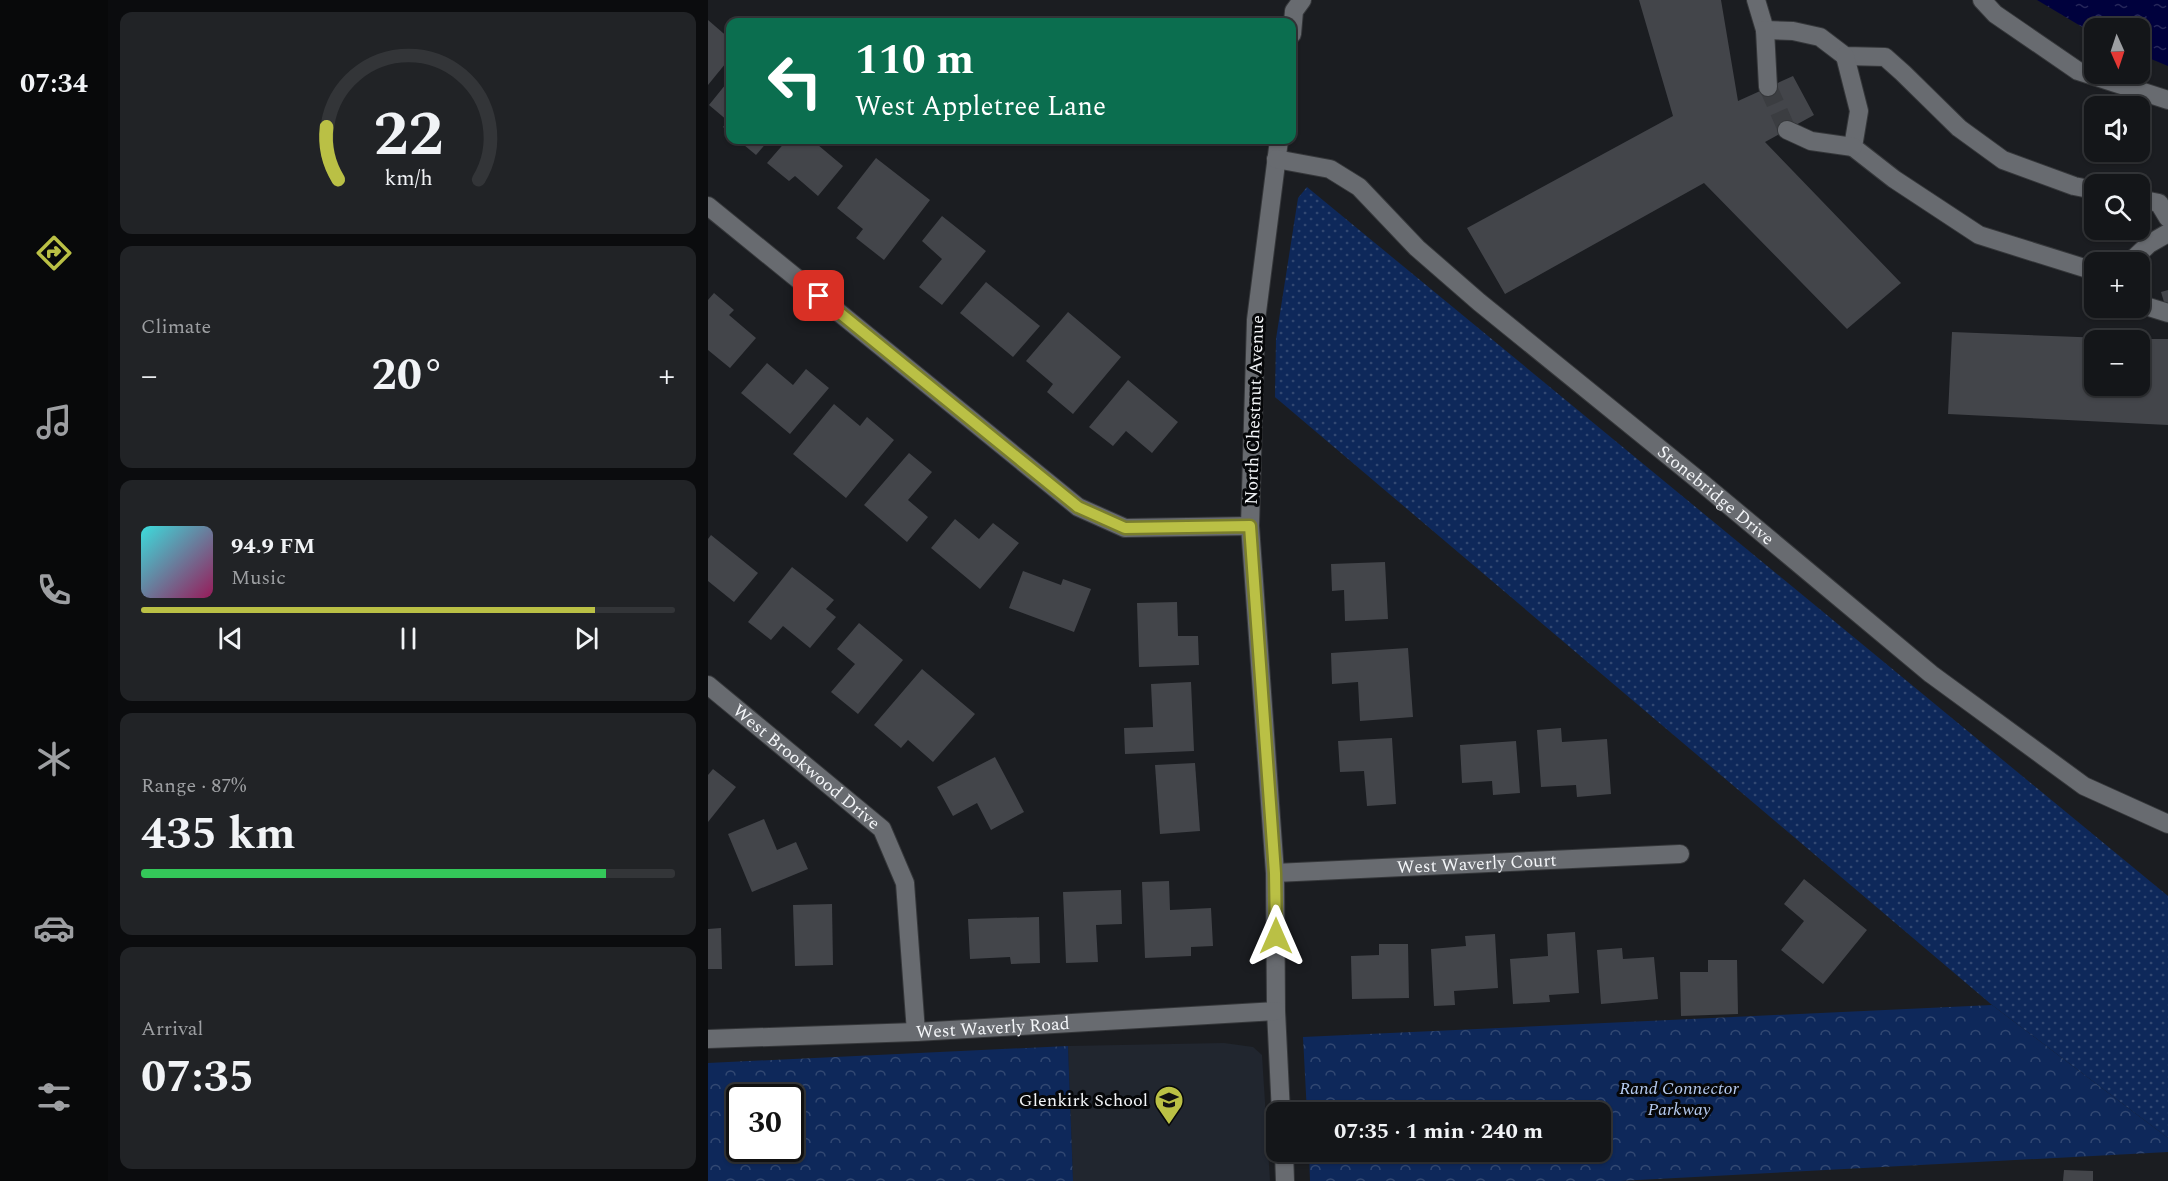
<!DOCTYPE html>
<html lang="en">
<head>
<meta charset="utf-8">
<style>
  :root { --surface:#141619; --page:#212326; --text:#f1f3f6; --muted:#9d9fa2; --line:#333538; --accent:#bac045 }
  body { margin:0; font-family:Spectral,serif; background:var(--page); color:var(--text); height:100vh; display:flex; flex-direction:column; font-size:22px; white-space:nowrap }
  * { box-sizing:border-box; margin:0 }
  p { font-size:20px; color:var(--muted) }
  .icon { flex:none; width:33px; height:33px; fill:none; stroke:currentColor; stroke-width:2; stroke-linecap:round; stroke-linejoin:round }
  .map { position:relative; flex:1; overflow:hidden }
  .side { display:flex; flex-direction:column; gap:12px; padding:12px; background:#0b0c0e; width:600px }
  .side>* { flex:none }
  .guide { position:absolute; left:18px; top:18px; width:570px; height:126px; border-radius:12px; box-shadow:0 2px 4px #0004,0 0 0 2px var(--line); background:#0b6e4f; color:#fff; overflow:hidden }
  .needle { width:39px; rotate:177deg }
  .tools { position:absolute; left:1376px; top:18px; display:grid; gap:12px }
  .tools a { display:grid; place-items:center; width:66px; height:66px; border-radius:12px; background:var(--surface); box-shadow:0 2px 4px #0004,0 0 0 2px var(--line); font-size:30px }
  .speed { position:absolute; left:18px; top:1084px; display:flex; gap:12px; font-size:30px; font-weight:700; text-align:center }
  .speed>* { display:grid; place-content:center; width:78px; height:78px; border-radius:50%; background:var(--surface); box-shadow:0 2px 4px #0004,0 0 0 2px var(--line); line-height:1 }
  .speed .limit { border:3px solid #111; border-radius:9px; background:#fff; color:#111 }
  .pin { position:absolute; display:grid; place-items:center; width:51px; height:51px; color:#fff; margin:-26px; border-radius:12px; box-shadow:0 3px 9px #0006 }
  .me { position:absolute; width:66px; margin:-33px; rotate:0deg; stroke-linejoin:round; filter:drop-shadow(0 0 4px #0008) }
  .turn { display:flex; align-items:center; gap:21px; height:126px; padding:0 30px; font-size:27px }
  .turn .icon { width:78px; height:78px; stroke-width:2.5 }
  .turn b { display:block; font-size:42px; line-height:51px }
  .big { font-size:45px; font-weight:700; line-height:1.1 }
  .side .tile { flex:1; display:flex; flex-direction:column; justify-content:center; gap:9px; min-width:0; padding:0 21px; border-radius:12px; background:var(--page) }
  .side .dial { align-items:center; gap:0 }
  .dial svg { height:156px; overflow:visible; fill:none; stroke:var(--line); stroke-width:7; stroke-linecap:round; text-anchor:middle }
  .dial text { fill:var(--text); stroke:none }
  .song { display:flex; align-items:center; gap:18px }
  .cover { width:72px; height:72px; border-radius:9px; background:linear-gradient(135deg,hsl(180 70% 55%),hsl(330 70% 35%)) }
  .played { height:6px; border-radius:3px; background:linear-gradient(90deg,var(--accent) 85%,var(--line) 85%) }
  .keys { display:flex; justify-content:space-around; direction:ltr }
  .heat { display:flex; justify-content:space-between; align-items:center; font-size:33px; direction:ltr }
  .charge { height:9px; border-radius:4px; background:linear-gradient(90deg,#34c759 87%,var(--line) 0) }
  .trip { position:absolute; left:558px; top:1102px; width:345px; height:60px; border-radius:12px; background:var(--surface); box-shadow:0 2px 4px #0004,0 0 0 2px var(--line); font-weight:700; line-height:60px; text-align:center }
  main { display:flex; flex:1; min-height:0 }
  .tabs { display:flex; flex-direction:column; width:108px; justify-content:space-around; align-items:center; background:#08090a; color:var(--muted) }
  .tabs .icon { width:42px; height:42px }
  .tabs .current { color:var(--accent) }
  .tabs b { font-size:27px; color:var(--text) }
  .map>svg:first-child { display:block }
  .built { fill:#21262f }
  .grass { fill:url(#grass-dots) }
  .park { fill:url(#park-crowns); fill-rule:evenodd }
  .water { fill:url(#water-ripples) }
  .building { fill:#43454a }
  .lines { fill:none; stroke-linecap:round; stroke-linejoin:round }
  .minor-tunnel { stroke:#3b3d41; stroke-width:18; stroke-dasharray:18 9; stroke-linecap:butt }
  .minor-casing { stroke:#35373a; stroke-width:20 }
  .minor { stroke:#686b70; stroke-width:18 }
  .route-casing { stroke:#797d2d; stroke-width:15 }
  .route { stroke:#bac045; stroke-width:10 }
  .labels { text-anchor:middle; stroke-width:6; stroke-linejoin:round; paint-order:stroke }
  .street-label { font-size:18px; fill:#f3f5f8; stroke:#060709 }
  .park-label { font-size:18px; font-style:italic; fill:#b6cbf0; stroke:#060709 }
  .poi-label { font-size:18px; fill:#f3f5f8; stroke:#060709; text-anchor:end }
</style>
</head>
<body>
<main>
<nav class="tabs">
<b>07:34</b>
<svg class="icon current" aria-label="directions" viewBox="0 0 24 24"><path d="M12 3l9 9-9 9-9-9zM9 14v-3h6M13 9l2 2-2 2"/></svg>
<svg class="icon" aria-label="music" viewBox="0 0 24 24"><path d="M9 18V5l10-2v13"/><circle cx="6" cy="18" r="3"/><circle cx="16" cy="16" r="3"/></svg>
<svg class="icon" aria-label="phone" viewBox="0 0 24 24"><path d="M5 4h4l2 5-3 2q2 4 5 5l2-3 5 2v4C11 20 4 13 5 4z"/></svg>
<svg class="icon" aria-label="climate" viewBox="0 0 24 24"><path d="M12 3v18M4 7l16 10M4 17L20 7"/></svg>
<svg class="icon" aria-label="car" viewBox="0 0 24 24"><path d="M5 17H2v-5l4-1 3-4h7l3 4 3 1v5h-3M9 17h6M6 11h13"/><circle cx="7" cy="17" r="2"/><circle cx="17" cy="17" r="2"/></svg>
<svg class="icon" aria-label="filters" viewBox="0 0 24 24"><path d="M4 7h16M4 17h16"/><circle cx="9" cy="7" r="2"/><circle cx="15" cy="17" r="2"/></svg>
</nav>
<section class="side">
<div class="tile dial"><svg viewBox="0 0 100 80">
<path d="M14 69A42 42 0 1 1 86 69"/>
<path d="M14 69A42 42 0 0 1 8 42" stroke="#bac045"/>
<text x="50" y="56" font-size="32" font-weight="700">22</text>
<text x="50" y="72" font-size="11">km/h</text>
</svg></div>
<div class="tile"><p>Climate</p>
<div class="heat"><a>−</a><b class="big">20°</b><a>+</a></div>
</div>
<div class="tile">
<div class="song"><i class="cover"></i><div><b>94.9 FM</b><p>Music</p></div></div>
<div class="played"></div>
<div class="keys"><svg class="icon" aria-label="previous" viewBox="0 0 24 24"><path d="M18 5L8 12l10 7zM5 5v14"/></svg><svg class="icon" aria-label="pause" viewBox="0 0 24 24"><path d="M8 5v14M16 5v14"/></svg><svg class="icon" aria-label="next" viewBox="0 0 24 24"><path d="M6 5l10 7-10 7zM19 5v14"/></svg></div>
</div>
<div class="tile"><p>Range · 87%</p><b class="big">435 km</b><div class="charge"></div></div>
<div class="tile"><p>Arrival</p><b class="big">07:35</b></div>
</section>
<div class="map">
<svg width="1460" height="1181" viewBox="0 0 1460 1181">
  <defs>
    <pattern id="grass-dots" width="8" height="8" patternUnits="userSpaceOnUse" patternTransform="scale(1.5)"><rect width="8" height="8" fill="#0e285a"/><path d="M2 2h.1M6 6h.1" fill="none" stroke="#324872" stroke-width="1.8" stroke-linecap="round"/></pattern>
    <pattern id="park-crowns" width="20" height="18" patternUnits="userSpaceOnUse" patternTransform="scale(1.5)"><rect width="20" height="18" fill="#0e285a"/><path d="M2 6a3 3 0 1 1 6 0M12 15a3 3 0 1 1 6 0" fill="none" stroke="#324872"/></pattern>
    <pattern id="water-ripples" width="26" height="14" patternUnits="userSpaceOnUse" patternTransform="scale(1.5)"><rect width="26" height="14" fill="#00013d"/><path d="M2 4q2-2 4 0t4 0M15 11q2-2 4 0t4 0" fill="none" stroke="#26275a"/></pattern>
  </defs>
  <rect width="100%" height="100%" fill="#1b1d21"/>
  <path class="built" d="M516,1043L545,1047L554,1055L562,1181H365L360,1046Z"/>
  <path class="grass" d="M599,187L1460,896V1138L1284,1005L567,397L568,339L590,198Z"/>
  <g class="park">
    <path d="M1284,1005L1460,1138V1152L911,1181H602L601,1152H892V1113H599L595,1037Z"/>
    <path d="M360,1046L365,1181H0V1063ZM32,1098H82V1149H32Z"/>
  </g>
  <path class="water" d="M1329,0H1460V66L1431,54V28H1386V34Z"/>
  <g class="building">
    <path d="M931,0H1013L1030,101L1085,76L1106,115L1057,142L1193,283L1139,329L996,183L797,294L759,228L965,116Z"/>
    <path d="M0,20L22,39V58L0,85Z"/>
    <path d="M22,79V133L15,127L20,121L1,105Z"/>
    <path d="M30,140H61L48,155Z"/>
    <path d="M79,140H104L135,166L110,196L87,176L81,181L59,163Z"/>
    <path d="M168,158L222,200L176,260L148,238L155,229L129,208Z"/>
    <path d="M234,216L278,251L234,305L211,287L234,259L214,241Z"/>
    <path d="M278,282L332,326L305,357L252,313Z"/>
    <path d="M1460,290V312H1459L1453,292Z"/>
    <path d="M6,293L26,310L21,315L48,338L22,368L0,350V300Z"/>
    <path d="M360,312L413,357L365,414L339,392L345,384L318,361Z"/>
    <path d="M1244,332L1423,339L1422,340H1386V386H1431V339H1460V425L1240,414Z"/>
    <path d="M59,363L85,385L98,369L121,388L82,434L33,393Z"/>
    <path d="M420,380L470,422L444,453L418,431L405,446L381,427Z"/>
    <path d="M126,404L152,426L159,417L186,440L138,498L85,454Z"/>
    <path d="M201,453L224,472L200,500L220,517L199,542L156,505Z"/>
    <path d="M247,519L271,539L285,523L311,543L272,589L223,548Z"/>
    <path d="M3,535L50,573L26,602L0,581V539Z"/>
    <path d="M677,562L680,619L637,621L636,590L624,591L623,564Z"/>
    <path d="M84,567L126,600L118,609L128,617L102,648L75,626L63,640L40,622Z"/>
    <path d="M315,571L353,585L355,579L383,589L366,632L301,608Z"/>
    <path d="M469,602L470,636H490L491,665L431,667L429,603Z"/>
    <path d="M151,623L195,660L150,714L123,692L147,664L129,649Z"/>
    <path d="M700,648L705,717L652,721L650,682L624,684L623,653Z"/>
    <path d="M214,669L267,714L225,762L200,740L193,748L166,725Z"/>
    <path d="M483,682L486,751L417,754L416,728L445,727L443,684Z"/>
    <path d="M853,728L854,742L899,739L903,794L869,797L868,785L833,787L829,730Z"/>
    <path d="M684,738L688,804L659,806L656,771L632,772L630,741Z"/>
    <path d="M808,741L812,793L785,795L784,781L754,783L752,745Z"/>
    <path d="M287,757L316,812L283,830L269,803L245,816L229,787Z"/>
    <path d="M487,763L492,831L452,834L447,765Z"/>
    <path d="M5,769L28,787L0,822V775Z"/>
    <path d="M56,819L69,850L88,842L100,869L44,892L20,834Z"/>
    <path d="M1096,879L1159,930L1115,984L1073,950L1096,921L1076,904Z"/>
    <path d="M461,881L462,910L503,908L505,946L483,947V956L437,958L434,882Z"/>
    <path d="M413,890L414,924L388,925L390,962L358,963L355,892Z"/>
    <path d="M124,904L125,965L87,966L85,905Z"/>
    <path d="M331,917L332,963L303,964L302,957L262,959L260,919Z"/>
    <path d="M13,928L14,969H0V929Z"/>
    <path d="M867,932L871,993L841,995L842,1002L805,1004L802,959L840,956L839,934Z"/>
    <path d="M787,934L790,988L746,991L747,1005L726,1006L723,949L758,946L757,936Z"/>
    <path d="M671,944H700L701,998L644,999L643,956L671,955Z"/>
    <path d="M914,948L915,959L946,957L950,999L893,1004L889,950Z"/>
    <path d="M1000,960H1029L1030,1014L973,1016L972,972H1000Z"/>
    <path d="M1356,1170L1385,1171V1181H1355Z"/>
  </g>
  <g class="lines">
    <path class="minor-tunnel" d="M1060,87L1079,130"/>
    <g class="minor-casing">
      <g id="minor">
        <path d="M1048,0L1057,30L1085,31L1112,37L1137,56L1177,57L1195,73L1251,128L1295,160L1366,186L1386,190"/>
        <path d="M1274,0L1287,14L1370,71L1460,100"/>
        <path d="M1057,30L1060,87"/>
        <path d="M584,34L586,11L594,0"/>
        <path d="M1137,56L1151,111L1145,147L1186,179L1271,235L1386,271"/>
        <path d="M1079,130L1103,141L1145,147"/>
        <path d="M571,140L548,320L542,526L567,873L568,1011L573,1113"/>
        <path id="s1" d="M568,159L622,169L651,187L709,248L771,302L994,483L1223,674L1376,786L1460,824"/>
        <path d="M1431,199L1451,203L1460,218"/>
        <path d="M0,206L370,507L417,528L542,526"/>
        <path d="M1422,262L1441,244L1460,233"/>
        <path d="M1431,304L1460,313"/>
        <path id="s2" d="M0,685L174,829L197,883L208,1032"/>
        <path id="s3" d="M567,873L972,854"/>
        <path id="s4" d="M0,1039L208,1032L568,1011"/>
        <path d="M576,1152L577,1181"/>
      </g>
    </g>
    <use href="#minor" class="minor"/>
  </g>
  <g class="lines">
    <g class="route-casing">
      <path id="route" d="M111,296L370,507L417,528L542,526L567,873L568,936"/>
    </g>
    <use href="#route" class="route"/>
  </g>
  <defs>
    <g id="school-pin" transform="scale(1.5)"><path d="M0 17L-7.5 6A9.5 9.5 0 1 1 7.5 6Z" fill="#bac045" stroke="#060709"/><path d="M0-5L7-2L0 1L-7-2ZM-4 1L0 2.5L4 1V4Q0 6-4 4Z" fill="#111"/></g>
  </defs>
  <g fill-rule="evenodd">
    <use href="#school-pin" x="461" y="1100"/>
  </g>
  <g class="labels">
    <g class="street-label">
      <text transform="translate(546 410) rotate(-88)" y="6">North Chestnut Avenue</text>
      <text dy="6" stroke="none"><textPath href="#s1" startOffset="561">Stonebridge Drive</textPath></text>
      <text dy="6" stroke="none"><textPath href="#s2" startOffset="128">West Brookwood Drive</textPath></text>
      <text dy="6" stroke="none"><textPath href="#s3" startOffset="202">West Waverly Court</textPath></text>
      <text dy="6" stroke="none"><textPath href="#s4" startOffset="285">West Waverly Road</textPath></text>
    </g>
    <g class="park-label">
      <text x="971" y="1094">Rand Connector<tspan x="971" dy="21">Parkway</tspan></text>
    </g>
    <g class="poi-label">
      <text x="440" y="1106">Glenkirk School</text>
    </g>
  </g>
</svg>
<div class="tools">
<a><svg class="needle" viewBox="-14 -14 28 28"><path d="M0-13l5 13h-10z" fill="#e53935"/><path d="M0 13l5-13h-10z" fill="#9d9fa2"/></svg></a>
<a><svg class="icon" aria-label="sound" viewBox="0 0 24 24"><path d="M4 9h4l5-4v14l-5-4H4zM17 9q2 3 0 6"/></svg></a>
<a><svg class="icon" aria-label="search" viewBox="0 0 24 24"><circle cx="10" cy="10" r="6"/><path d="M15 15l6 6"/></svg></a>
<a>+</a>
<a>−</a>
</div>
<div class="speed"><div class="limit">30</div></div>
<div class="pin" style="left:111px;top:296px;background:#d93025"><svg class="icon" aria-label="arrive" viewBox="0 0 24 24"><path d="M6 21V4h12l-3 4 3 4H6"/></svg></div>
<svg class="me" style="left:568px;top:936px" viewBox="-20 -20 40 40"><path d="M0-17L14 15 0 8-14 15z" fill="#bac045" stroke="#fff" stroke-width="4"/></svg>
<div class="trip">07:35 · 1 min · 240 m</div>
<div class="guide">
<div class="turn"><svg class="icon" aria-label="left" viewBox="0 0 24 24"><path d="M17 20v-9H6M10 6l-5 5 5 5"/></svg><div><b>110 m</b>West Appletree Lane</div></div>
</div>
</div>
</main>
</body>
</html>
